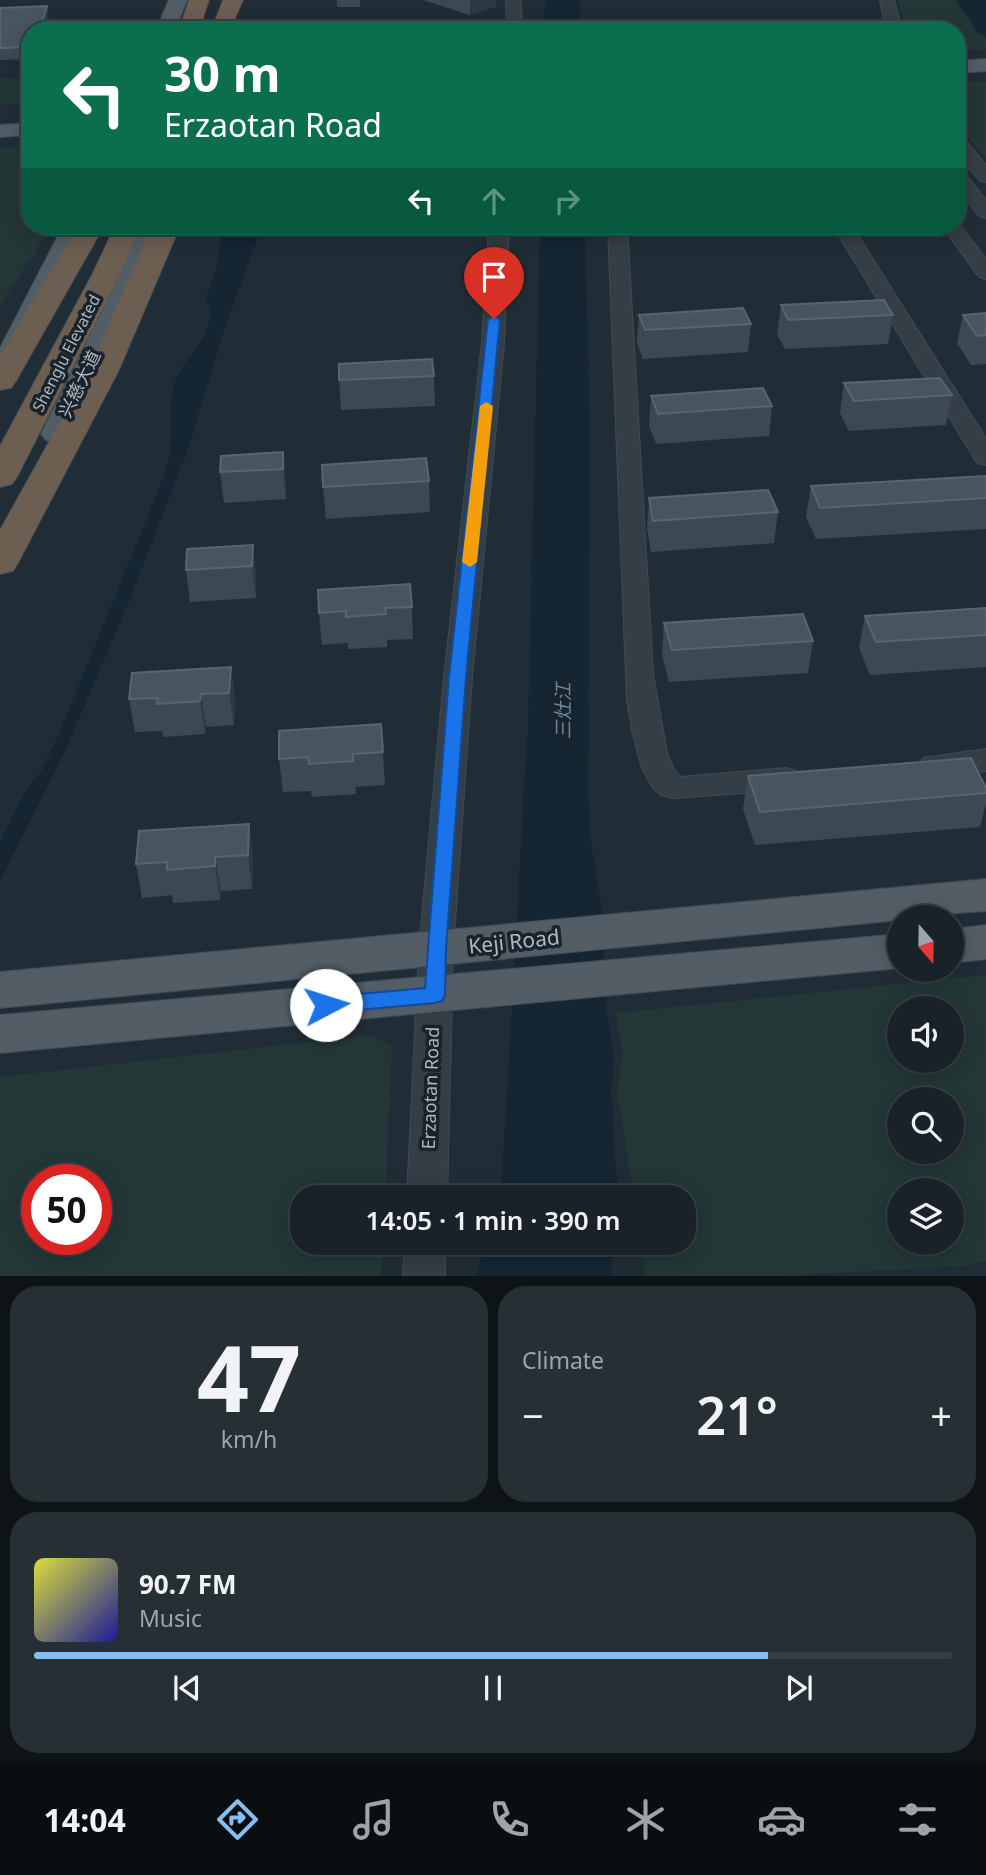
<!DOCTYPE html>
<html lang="en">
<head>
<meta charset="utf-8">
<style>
  :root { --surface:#192228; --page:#262f34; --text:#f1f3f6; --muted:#9fa4a8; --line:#373f45; --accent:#85bef2 }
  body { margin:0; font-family:"Noto Sans","Noto Sans SC",sans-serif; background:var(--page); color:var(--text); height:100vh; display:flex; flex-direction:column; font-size:26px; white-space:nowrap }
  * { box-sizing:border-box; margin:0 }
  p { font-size:23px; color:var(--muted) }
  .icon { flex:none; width:38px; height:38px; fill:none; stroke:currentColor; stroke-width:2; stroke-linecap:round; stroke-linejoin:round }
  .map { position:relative; height:1276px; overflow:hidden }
  .drawer { display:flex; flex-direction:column; gap:10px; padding:10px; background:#0e1316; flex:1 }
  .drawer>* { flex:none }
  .hud { position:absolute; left:21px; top:21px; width:945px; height:214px; border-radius:28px; box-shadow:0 4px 18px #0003,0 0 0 2px var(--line); background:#0b6e4f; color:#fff; overflow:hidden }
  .needle { width:46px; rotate:160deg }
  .tools { position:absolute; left:887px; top:905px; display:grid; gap:14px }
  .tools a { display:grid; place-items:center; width:77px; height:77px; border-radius:50%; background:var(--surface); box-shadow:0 4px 18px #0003,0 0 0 2px var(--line); font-size:35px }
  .speed { position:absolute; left:21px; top:1164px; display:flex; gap:14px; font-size:35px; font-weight:700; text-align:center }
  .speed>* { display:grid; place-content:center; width:91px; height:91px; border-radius:50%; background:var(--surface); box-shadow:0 4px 18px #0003,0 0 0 2px var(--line); line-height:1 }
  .speed .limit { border:10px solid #d22; background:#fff; color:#111 }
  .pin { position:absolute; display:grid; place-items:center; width:60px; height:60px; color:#fff; margin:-72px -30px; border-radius:50% 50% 50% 0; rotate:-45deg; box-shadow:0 0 7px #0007 }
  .pin .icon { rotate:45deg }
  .me { position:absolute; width:77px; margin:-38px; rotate:85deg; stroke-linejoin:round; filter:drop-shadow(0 0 5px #0008) }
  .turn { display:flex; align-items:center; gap:24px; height:147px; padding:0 28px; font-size:32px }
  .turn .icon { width:91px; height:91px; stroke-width:2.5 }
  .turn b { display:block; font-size:49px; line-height:60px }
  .lanes { display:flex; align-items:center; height:66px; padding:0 28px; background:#0003; justify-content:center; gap:35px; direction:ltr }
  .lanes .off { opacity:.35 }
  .big { font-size:52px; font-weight:600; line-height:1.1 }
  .drawer .widget { flex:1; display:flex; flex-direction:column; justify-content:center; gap:10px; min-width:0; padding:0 24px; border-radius:28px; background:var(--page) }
  .drawer .dial { align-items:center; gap:0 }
  .dial b { font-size:91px; line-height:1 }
  .song { display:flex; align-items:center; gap:21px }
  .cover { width:84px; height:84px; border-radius:10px; background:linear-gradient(135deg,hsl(60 70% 55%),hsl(240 70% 35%)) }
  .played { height:7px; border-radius:4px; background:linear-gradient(90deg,var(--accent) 80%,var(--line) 80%) }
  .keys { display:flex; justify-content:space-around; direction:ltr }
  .heat { display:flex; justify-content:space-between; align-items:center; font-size:38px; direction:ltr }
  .drawer .tiles { flex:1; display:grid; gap:10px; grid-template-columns:1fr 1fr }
  .widget:last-child { grid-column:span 2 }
  .trip { position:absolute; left:290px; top:1185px; width:406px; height:70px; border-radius:28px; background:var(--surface); box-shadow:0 4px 18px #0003,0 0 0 2px var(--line); font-weight:600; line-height:70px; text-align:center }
  .dock { display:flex; height:112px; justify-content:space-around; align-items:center; background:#0a0e10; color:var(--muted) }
  .dock .icon { width:49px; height:49px }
  .dock .current { color:var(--accent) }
  .dock b { font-size:32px; color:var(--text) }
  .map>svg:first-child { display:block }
  .green { fill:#233736; fill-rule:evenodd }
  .water { fill:#152532 }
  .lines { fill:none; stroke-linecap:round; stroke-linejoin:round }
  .minor-casing { stroke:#414a53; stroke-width:2 }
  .major-casing { stroke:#414a53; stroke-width:2 }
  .highway-casing { stroke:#3f4951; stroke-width:2 }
  .minor { fill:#343e46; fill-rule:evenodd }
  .major { fill:#525d66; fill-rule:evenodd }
  .highway { fill:#6c5e51; fill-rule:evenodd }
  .wall { fill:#3c4954 }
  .shaded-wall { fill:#2c3943 }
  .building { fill:#485560; stroke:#586570; stroke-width:2 }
  .route { fill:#1a73e8; stroke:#114b97; stroke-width:2 }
  .slow { fill:#f59e0b }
  .labels { text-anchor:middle; stroke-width:7; stroke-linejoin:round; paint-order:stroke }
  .far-street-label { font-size:16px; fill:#aeb9c3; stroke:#1a232b }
  .street-label { font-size:18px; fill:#aeb9c3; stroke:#1a232b }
  .water-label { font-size:19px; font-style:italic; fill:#6988a1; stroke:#1a232b }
  .near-street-label { font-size:21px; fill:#aeb9c3; stroke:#1a232b }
</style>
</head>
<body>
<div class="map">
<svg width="986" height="1277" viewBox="0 0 986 1277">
  <rect width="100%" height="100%" fill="#212d36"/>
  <g class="green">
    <path d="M898,0H955L975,30L986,38V49L957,51V30H906Z"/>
    <path d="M30,78V103L0,105V79Z"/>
    <path d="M986,81V158L957,124V83Z"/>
    <path d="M30,146V226H52L0,305V148Z"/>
    <path d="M986,975V1261L963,1266L784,1276H646L640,1243L684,1242V1197H634L617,1090L623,1052L616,1013ZM952,1008V1060H900V1008ZM952,1099V1152H900V1099ZM952,1190V1242H900V1190Z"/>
    <path d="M371,1035L392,1045L385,1197H303V1242L383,1243L381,1276H0V1077ZM37,1180H96V1239H37Z"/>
  </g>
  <g class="water">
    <path d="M545,0H579L583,30H544Z"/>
    <path d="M957,0H986V37L978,31Z"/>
    <path d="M223,226H262L225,327L187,452L129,601L70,740L0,881V842L25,791L42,770L57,739L157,494C161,481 168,466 170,452C172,435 169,397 175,381C185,355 222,332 206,298L216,270Z"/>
    <path d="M540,226H585L590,435L588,786L591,843L600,897L607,1012L614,1057L611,1089L616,1170L620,1197H501L528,723Z"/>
    <path d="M484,1243V1242L628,1243L627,1254L612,1258L611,1276H477Z"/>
  </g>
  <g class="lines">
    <g class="minor-casing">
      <g id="minor">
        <path d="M506,0H520L523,30H507Z"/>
        <path d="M880,0H894L902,30H886Z"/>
        <path d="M957,137L963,138L986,165V182L980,181L957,154Z"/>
        <path d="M957,170L963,171L986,200V218L979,216L957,188Z"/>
        <path d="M957,222L986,259V279L979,277L942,226H957Z"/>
        <path d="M489,226H509L504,343L472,677L453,950L447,1197H407L419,950L444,677L482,343Z"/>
        <path d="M608,226H627L653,674L667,753L673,768L680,777L786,768L797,771L801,779L797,787L786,790L673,798L661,795L653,788L642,768L633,735L627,700Z"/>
        <path d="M833,226H852L986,439V465L977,463L974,458Z"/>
        <path d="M986,749V771L934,776L923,772L919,765L923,758Z"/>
        <path d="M405,1242H445V1277H403Z"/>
      </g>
    </g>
    <g class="major-casing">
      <g id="major">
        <path d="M169,0H187L175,30H156Z"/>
        <path d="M986,59V71L957,73V61Z"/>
        <path d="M30,123V135L0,137V125Z"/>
        <path d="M63,226H87L14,375L10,381L0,383V348Z"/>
        <path d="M141,226H165L147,273L71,434L66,440L56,443L46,440L41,434L121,273Z"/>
        <path d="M986,879V911L900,917V920L0,1008V972Z"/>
        <path d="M986,925V959L952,963V929Z"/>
        <path d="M900,934V968L0,1053V1015Z"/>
      </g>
    </g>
    <g class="highway-casing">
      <g id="highway">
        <path d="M189,0H209L199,30H179Z"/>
        <path d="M223,0H243L231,27H217L214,23Z"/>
        <path d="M78,226H104L16,381L11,388L0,390V355Z"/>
        <path d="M115,226H141L121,273L17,477L12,484L0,487V446L93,273Z"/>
        <path d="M152,226H178V231L119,370L18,563L13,571L0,574V530L89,370Z"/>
      </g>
    </g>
    <use href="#minor" class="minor"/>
    <use href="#major" class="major"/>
    <use href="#highway" class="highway"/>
  </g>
  <g class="wall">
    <rect x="337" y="0" width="23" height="7"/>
    <path d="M423,0H496V6L470,15Z"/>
    <path d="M47,6L49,18L46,30H30V59L0,60V8Z"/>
    <path d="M781,305L893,315L888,344L785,349L777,334Z"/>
    <path d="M986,313V364L971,365L957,343L963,315Z"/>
    <path d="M639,315L751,324L748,352L643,359L637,343Z"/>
    <path d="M434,376L435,406L341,410L339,380Z"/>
    <path d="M844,383L952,395L946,425L849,431L840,413Z"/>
    <path d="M651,396L772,406L769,436L656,444L649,426Z"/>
    <path d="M283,452L286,483V499L224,503L220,472Z"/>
    <path d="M986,476V529L816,539L806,517L811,486Z"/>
    <path d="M429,481L430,512L326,519L323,487Z"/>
    <path d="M649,498L778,512L774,543L651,552L647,529Z"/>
    <path d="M253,545L256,577V598L190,602L186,570Z"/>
    <path d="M412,607L413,639L387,640V647L348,649V643L322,645L319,613Z"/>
    <path d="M986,608V667L870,675L859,648L865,616Z"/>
    <path d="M664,623L813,641L808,673L669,682L662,655Z"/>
    <path d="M231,667L235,700L234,725L206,727L205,734L163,737L162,731L135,732L129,699Z"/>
    <path d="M381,724L385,785L355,787L356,794L312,797L311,791L283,792L279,759Z"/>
    <path d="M748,776L986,788V803L980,827L755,845L743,809Z"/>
    <path d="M249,824L253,857L252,889L221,891L220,900L173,903L172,895L142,898L136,864Z"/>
  </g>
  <g class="shaded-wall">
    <path d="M470,0H496V6L470,15Z"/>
    <path d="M47,6L49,18L46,30H40Z"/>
    <path d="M283,452L286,483V499L283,469Z"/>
    <path d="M253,545L256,577V598L252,566Z"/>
    <path d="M231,667L235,700L234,725L229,693Z"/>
    <path d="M201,694L206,727L205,734L200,701Z"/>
    <path d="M249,824L253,857L252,889L248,855Z"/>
    <path d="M215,857L221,891L220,900L215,866Z"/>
  </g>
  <g class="building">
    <path d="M47,6L40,30H30V47L0,48V8Z"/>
    <path d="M884,300L893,315L788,320L781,305Z"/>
    <path d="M743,308L751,324L645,330L639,315Z"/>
    <path d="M986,313V335L977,336L963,315Z"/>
    <path d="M432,359L434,376L339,380V364Z"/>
    <path d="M940,378L952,395L854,401L844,383Z"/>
    <path d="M763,388L772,406L658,414L651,396Z"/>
    <path d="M283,452V469L220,472L221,456Z"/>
    <path d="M426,458L429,481L323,487L322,465Z"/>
    <path d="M986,476V498L820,508L811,486Z"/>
    <path d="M768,490L778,512L653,521L649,498Z"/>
    <path d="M253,545L252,566L186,570L187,549Z"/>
    <path d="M410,584L412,607L385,608L386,614L346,617V611L319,613L318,590Z"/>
    <path d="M986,608V635L876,642L865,616Z"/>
    <path d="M803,614L813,641L672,650L664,623Z"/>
    <path d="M231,667L229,693L201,694L200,701L157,704L158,698L129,699L132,673Z"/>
    <path d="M381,724L383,752L353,754V761L309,764L308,757L279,759V731Z"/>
    <path d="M971,758L986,788V793L760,812L748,776Z"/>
    <path d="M249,824L248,855L215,857V866L167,870V862L136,864L139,831Z"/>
  </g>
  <path class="route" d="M494,316L500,319L466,677L446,950L445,995L442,1001L435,1003L326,1013L319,1010L316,1005L319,999L326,997L425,988L449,677L488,319Z"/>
  <path class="slow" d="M486,402L493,406L477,562L470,567L462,562L480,406Z"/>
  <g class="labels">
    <g class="far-street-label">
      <text transform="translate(66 353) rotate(-63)" y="6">Shenglu Elevated</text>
    </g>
    <g class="street-label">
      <text transform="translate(80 384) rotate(-64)" y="6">兴慈大道</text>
      <text transform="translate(431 1088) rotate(-88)" y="6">Erzaotan Road</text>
    </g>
    <g class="water-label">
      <text transform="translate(563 711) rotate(-90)" y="7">三灶江</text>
    </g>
    <g class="near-street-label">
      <text transform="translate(514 942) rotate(-6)" y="7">Keji Road</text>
    </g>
  </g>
</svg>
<div class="tools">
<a><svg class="needle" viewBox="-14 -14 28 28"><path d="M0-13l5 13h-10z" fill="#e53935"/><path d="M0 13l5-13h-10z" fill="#9fa4a8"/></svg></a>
<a><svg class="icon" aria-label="sound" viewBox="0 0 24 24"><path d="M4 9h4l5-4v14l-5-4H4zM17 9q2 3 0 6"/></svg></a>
<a><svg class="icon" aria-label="search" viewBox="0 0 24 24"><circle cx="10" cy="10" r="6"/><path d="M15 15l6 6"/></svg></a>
<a><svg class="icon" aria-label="layers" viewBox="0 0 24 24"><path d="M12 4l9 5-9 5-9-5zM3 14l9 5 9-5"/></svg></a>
</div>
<div class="speed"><div class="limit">50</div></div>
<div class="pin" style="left:494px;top:319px;background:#d93025"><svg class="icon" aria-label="arrive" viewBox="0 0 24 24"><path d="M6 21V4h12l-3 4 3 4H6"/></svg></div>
<svg class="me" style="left:326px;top:1005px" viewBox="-20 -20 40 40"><circle r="19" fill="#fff"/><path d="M0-13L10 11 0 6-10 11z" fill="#1a73e8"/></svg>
<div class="trip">14:05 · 1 min · 390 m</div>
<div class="hud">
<div class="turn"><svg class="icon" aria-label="left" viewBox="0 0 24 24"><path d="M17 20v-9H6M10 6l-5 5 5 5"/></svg><div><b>30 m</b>Erzaotan Road</div></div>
<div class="lanes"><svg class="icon" aria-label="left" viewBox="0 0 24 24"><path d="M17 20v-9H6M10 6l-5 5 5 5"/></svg><svg class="icon off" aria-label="ahead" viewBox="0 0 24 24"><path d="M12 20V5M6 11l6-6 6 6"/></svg><svg class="icon off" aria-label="right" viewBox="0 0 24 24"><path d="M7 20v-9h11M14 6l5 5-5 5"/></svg></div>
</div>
</div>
<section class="drawer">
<div class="tiles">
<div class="widget dial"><b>47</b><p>km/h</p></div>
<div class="widget"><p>Climate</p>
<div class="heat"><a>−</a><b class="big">21°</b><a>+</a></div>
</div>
<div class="widget">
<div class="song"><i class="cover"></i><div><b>90.7 FM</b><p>Music</p></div></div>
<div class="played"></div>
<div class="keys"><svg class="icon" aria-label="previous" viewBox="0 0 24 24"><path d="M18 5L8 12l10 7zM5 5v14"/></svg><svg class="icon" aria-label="pause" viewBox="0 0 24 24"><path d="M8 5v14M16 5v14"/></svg><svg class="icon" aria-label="next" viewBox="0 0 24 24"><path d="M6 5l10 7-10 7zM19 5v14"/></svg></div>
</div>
</div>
</section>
<nav class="dock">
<b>14:04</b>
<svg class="icon current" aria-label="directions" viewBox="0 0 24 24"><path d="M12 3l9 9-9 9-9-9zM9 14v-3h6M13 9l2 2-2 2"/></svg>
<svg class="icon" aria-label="music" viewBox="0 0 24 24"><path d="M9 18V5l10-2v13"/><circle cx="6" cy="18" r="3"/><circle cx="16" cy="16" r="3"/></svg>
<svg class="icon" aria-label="phone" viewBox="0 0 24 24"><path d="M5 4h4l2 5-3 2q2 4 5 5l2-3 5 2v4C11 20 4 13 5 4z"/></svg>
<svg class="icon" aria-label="climate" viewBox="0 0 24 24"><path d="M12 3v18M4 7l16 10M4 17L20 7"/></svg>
<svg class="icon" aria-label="car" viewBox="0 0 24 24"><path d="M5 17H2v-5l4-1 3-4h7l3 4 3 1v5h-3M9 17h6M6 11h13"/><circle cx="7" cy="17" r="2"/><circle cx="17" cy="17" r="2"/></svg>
<svg class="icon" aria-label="filters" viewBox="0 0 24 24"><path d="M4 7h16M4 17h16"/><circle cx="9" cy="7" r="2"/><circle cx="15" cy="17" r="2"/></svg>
</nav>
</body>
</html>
